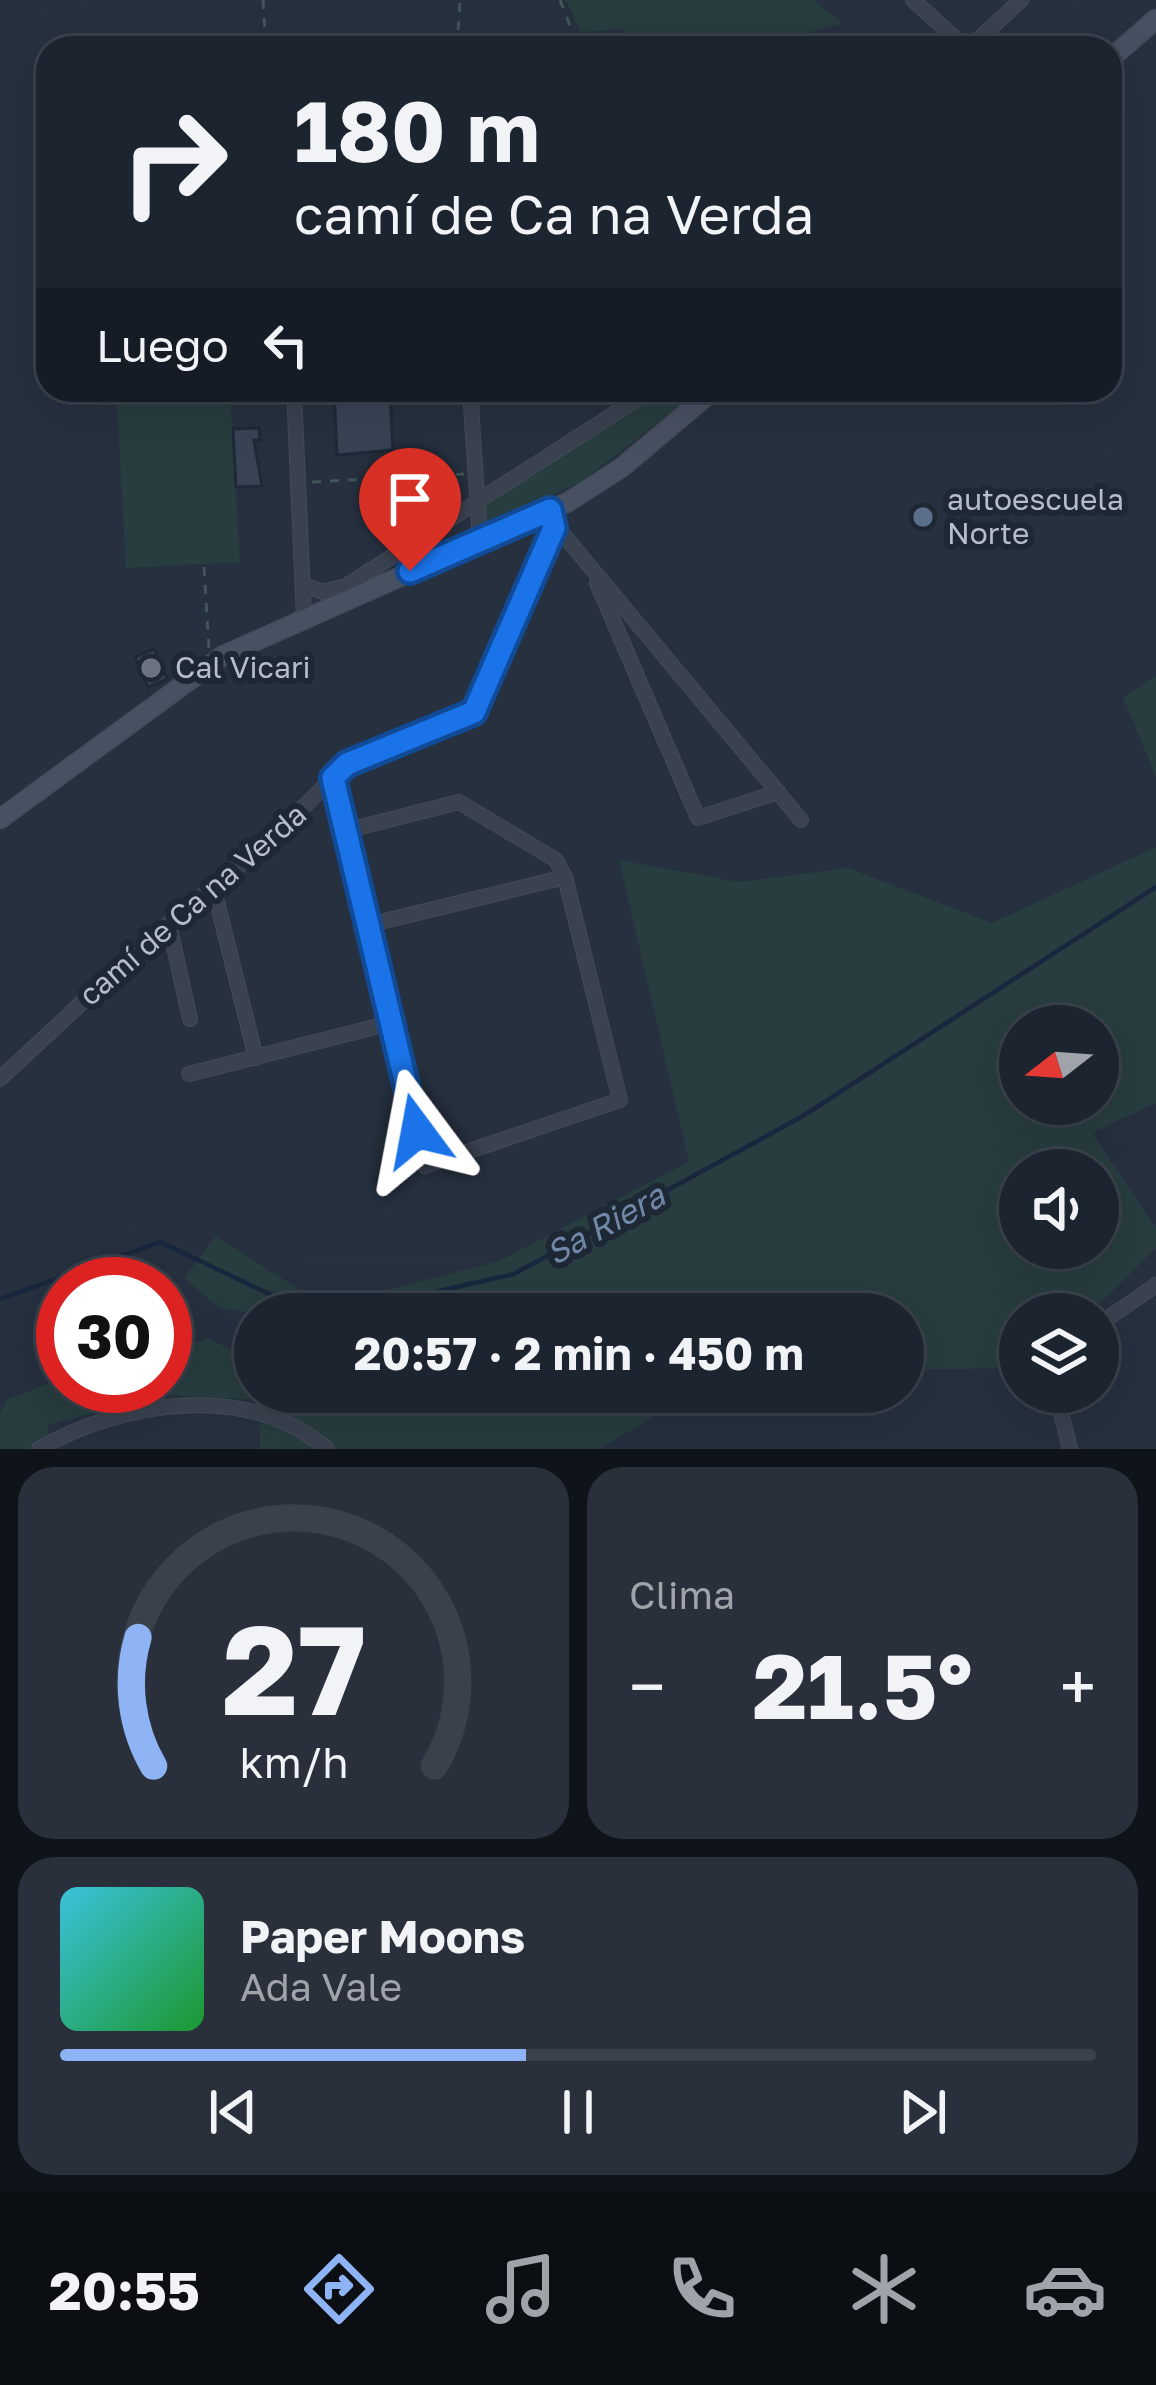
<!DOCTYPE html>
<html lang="es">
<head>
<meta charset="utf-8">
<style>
  :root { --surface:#1c242f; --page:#29303b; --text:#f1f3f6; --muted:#a0a4aa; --line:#3a414b; --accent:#8fb4f6 }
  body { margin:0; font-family:"Golos Text",sans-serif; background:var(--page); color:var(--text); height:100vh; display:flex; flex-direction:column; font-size:45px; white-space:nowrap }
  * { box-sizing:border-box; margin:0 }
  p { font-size:39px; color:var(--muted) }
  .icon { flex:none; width:66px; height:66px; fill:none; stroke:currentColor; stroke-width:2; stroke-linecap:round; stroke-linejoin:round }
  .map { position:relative; height:1449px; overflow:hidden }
  .side { display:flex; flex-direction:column; gap:18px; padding:18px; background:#0f141a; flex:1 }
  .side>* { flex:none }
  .banner { position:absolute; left:36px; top:36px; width:1086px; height:366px; border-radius:36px; box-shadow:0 12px 48px #0002,0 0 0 3px var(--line); background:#1c242f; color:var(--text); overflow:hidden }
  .needle { width:78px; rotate:253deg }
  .fabs { position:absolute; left:999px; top:1005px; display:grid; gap:24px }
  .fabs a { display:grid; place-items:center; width:120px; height:120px; border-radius:50%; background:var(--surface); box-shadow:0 12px 48px #0002,0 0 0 3px var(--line); font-size:60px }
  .speed { position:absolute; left:36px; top:1257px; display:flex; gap:24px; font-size:60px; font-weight:700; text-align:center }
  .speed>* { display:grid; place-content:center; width:156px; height:156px; border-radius:50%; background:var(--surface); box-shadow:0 12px 48px #0002,0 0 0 3px var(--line); line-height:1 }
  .speed .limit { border:18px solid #d22; background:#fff; color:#111 }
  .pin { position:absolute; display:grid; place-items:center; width:102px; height:102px; color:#fff; margin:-123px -51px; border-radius:50% 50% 50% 0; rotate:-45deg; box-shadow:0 0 12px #0007 }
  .pin .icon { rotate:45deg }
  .me { position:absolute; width:132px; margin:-66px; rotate:347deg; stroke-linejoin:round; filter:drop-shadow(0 0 9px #0008) }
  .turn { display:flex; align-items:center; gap:42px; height:252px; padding:0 60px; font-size:54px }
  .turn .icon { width:156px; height:156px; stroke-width:2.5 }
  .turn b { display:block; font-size:84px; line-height:102px }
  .then { display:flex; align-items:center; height:114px; padding:0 60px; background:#0003; gap:24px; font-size:45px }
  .big { font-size:90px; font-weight:700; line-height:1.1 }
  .side .card { flex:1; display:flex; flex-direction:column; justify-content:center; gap:18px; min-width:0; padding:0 42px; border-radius:36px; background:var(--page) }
  .side .dial { align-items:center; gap:0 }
  .dial svg { height:312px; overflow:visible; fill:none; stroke:var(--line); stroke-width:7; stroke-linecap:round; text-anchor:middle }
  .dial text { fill:var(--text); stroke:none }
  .song { display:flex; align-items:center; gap:36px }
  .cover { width:144px; height:144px; border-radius:18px; background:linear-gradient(135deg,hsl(190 70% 55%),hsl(130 70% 35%)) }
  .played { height:12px; border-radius:6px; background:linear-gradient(90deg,var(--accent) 45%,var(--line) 45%) }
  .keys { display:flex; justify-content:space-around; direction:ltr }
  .heat { display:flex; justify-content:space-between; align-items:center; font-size:66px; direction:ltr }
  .side .tiles { flex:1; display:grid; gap:18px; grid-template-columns:1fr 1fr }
  .card:last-child { grid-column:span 2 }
  .trip { position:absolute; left:234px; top:1293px; width:690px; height:120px; border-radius:60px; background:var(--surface); box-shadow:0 12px 48px #0002,0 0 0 3px var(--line); font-weight:700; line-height:120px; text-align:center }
  .tabs { display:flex; height:192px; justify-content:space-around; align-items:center; background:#0b0e13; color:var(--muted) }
  .tabs .icon { width:84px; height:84px }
  .tabs .on { color:var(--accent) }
  .tabs b { font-size:54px; color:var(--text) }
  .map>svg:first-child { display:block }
  .green { fill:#283d40; fill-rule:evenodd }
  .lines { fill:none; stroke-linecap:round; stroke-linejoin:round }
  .stream { stroke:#18273d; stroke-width:4.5 }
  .building { fill:#384455; stroke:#202936; stroke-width:3 }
  .street-casing { stroke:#434b58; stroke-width:16 }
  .secondary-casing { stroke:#434b58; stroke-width:21 }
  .path { stroke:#415658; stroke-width:3; stroke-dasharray:9 9; stroke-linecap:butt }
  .street { stroke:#3a424f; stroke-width:14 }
  .secondary { stroke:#485162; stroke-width:18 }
  .route-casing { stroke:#114b97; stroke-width:30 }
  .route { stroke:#1a73e8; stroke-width:21 }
  .service-dot { fill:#5c6f8a; stroke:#1e2734; stroke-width:4.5 }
  .worship-dot { fill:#6b7280; stroke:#1e2734; stroke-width:4.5 }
  .labels { text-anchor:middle; stroke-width:12; stroke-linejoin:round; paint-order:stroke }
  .poi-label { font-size:30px; fill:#b6bdca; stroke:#1e2734; text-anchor:start }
  .street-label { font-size:30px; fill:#b6bdca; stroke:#1e2734 }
  .water-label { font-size:33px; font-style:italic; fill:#7087a8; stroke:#1e2734 }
</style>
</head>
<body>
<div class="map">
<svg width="1156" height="1449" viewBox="0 0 1156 1449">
  <rect width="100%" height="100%" fill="#26303f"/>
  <g class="green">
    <path d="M566,0H814L843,24L742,48H627L623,29L580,32Z"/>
    <path d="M116,390H230L240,562L126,568Z"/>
    <path d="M658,390H700L582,481L482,528L481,506Z"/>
    <path d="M1156,676V777L1123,697Z"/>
    <path d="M1156,847V1103L1092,1133L1156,1228V1248L1089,1314H1020V1368L903,1370V1314H263L219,1308L184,1278L216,1236L300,1290L382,1291L499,1261L689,1162L619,860L739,882L848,868L992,923ZM1098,1026V1104H1020V1026ZM1098,1170V1248H1020V1170Z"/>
    <path d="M207,1338L255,1361V1392H696L599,1449H260L259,1400L168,1395L47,1425L53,1449H0V1413L7,1400L49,1383L91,1389L165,1386V1356Z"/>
  </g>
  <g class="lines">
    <path class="stream" d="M0,1299L160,1242L303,1310L408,1298L514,1274L803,1116L1156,887"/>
  </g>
  <g class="building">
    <path d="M334,390H390L393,450L337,455Z"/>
    <path d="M259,428L260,440H254L262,486L236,487L233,429Z"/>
    <path d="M154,649L167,679L148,687L135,657Z"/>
  </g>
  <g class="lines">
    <g class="street-casing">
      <g id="street">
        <path d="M913,0L966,48"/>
        <path d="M969,48L1021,0"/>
        <path d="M294,390L304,618"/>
        <path d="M470,390L480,540"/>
        <path d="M552,521L801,820"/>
        <path d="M597,583L698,818L778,792"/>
        <path d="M303,584L322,592L346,586L651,390"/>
        <path d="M333,778L425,1166L620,1100L565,877L556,860L459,802L345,831"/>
        <path d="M213,886L256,1058"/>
        <path d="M169,924L190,1019"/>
        <path d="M368,925L565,877"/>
        <path d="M189,1074L391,1023"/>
        <path d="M0,1079L149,940L269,841L347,764L474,712L554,528"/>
        <path d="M1098,1325L1156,1285"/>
        <path d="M1056,1392L1070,1449"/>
        <path d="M39,1449C123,1401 248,1381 327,1449"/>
      </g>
    </g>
    <g class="secondary-casing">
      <g id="secondary">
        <path d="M1110,59L1156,19"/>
        <path d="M0,819L224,655L568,502L621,468L714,390"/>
      </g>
    </g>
    <g class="path">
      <path d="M263,0L266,48"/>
      <path d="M560,0L579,48"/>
      <path d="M457,48L460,0"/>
      <path d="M312,482L464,474"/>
      <path d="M204,567L209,649"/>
    </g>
    <use href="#street" class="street"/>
    <use href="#secondary" class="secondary"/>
  </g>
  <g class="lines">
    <g class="route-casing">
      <path id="route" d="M410,571L550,510L554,528L474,712L347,764L333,778L417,1131"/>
    </g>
    <use href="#route" class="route"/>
  </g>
  <circle class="service-dot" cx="923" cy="517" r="12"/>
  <circle class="worship-dot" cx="151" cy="668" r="12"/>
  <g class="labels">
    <g class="poi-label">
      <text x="947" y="510">autoescuela<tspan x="947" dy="34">Norte</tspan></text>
      <text x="175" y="678">Cal Vicari</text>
    </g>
    <g class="street-label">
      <text transform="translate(193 905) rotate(-41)" y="10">camí de Ca na Verda</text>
    </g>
    <g class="water-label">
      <text transform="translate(605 1224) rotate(-29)" y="12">Sa Riera</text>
    </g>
  </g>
</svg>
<div class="fabs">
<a><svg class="needle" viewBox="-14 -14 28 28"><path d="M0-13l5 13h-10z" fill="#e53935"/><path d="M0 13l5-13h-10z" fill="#a0a4aa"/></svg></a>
<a><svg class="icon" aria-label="sound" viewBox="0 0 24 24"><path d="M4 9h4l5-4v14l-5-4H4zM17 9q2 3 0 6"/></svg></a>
<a><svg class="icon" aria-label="layers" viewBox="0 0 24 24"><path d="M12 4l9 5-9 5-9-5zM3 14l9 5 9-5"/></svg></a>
</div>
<div class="speed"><div class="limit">30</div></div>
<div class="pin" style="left:410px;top:571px;background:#d93025"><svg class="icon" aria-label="arrive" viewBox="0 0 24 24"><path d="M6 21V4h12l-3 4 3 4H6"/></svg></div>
<svg class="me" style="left:417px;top:1131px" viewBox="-20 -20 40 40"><path d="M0-17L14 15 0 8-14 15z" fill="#1a73e8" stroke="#fff" stroke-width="4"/></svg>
<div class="trip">20:57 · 2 min · 450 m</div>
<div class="banner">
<div class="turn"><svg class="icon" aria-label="right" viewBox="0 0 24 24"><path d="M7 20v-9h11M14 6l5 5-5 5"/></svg><div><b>180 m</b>camí de Ca na Verda</div></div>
<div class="then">Luego<svg class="icon" aria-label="left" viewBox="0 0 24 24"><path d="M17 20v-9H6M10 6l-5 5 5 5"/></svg></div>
</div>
</div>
<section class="side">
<div class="tiles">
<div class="card dial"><svg viewBox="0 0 100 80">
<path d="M14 69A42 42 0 1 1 86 69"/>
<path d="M14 69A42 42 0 0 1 10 36" stroke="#8fb4f6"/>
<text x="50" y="56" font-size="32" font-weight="700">27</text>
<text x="50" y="72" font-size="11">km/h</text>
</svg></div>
<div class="card"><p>Clima</p>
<div class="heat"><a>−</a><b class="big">21.5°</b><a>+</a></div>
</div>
<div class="card">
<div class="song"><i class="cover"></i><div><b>Paper Moons</b><p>Ada Vale</p></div></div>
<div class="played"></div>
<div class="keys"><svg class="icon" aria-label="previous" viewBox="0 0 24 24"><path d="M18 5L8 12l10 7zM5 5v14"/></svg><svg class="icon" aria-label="pause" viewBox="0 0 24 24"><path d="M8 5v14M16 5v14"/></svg><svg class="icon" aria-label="next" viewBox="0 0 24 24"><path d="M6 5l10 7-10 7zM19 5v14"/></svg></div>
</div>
</div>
</section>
<nav class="tabs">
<b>20:55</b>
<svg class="icon on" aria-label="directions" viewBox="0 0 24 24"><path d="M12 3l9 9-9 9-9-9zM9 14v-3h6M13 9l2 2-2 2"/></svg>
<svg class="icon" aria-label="music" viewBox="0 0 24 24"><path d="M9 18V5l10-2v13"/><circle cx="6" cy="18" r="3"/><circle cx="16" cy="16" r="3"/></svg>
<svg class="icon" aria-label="phone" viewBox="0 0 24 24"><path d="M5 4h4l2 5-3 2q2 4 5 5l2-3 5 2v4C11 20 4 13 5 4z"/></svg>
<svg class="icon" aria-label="climate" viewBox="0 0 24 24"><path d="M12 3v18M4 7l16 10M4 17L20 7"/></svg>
<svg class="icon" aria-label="car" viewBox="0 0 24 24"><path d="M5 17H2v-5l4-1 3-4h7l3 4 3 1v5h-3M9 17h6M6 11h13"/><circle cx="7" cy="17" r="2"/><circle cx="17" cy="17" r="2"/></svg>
</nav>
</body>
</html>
